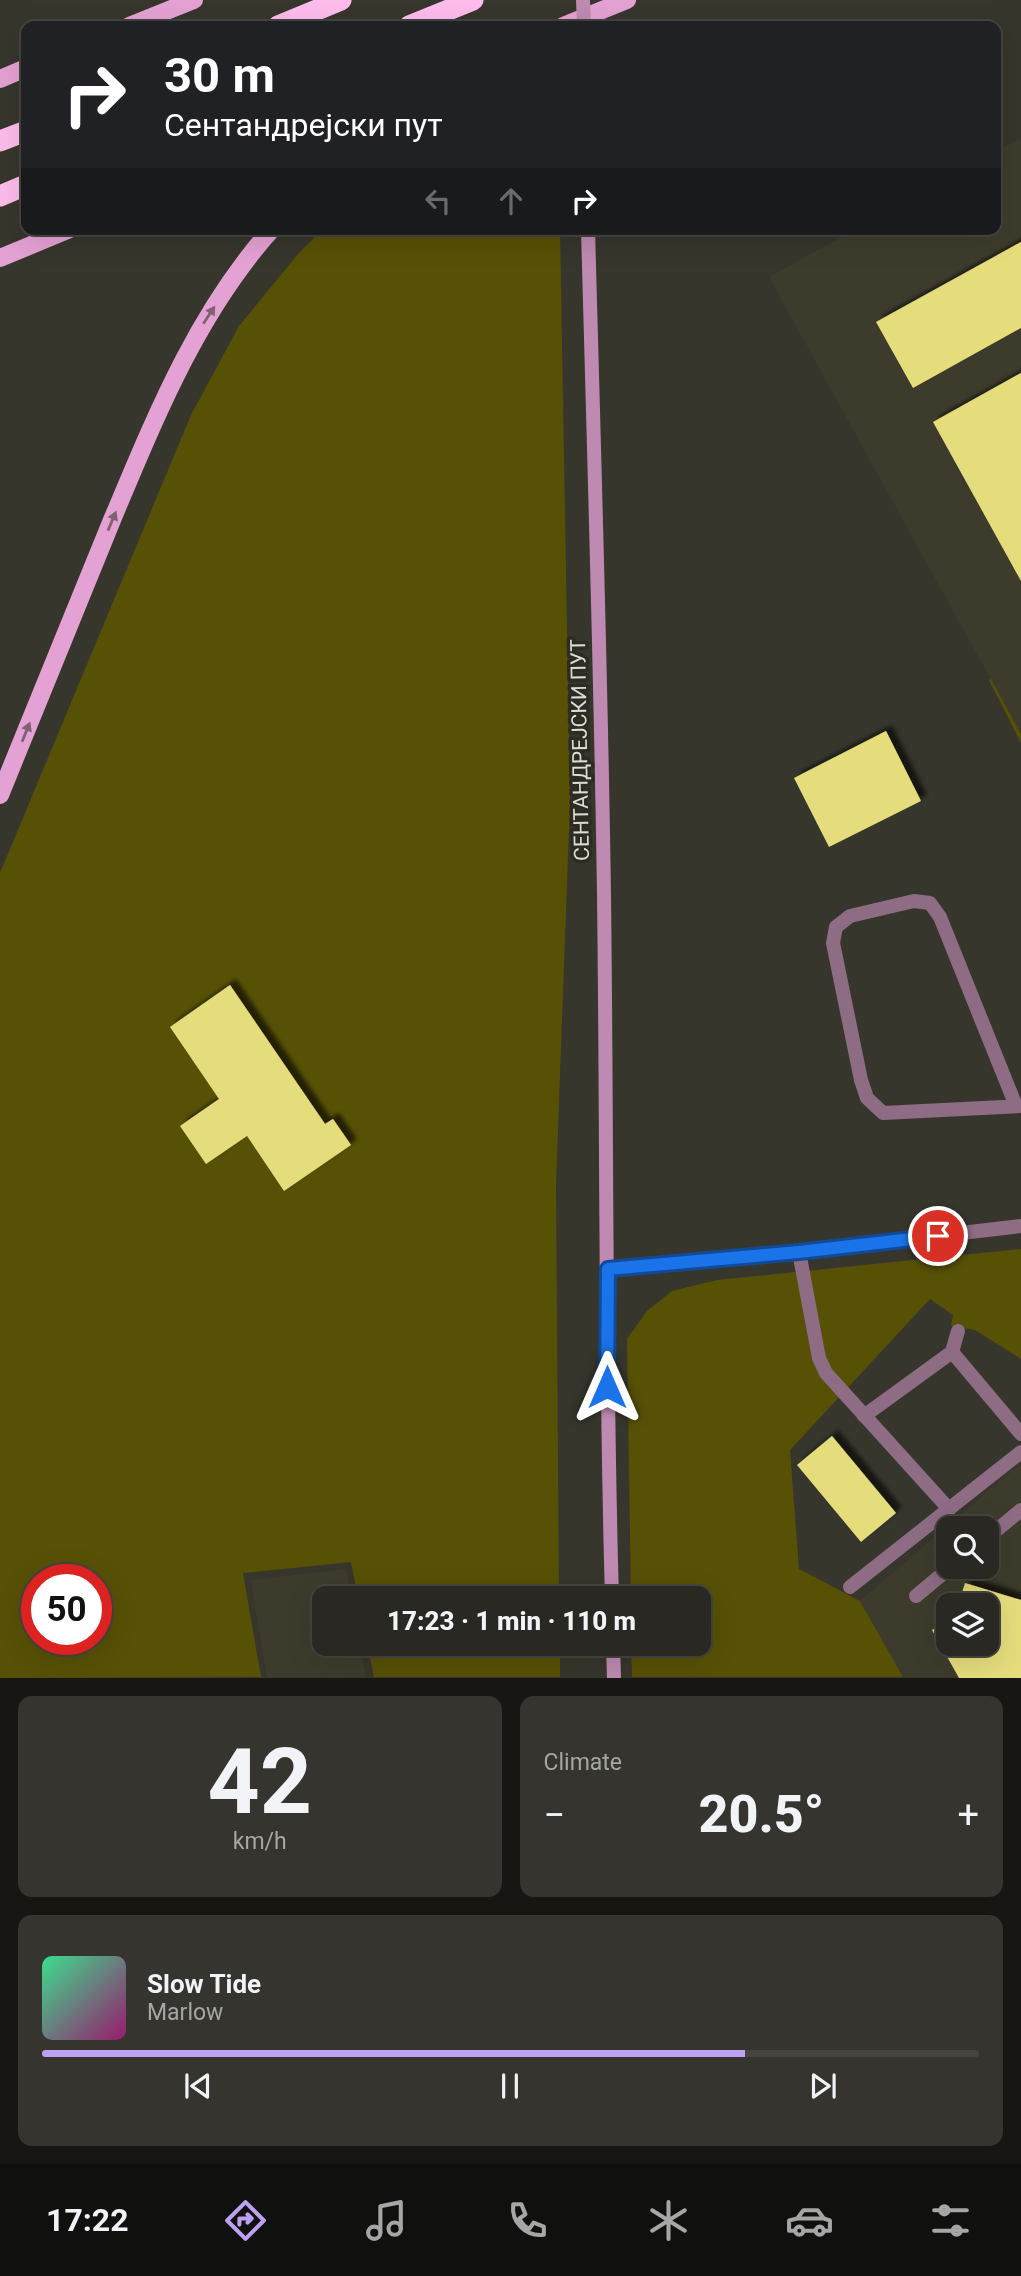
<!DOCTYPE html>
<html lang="en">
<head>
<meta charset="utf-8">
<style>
  :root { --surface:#292822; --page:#35342f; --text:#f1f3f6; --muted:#a5a6a5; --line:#454440; --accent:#bca0f2 }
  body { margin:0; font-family:Roboto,sans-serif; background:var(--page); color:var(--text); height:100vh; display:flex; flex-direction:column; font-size:26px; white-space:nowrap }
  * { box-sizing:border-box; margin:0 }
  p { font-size:23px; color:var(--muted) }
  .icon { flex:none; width:38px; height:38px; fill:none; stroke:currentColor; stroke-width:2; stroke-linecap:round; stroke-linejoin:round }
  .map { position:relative; height:1678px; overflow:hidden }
  .details { display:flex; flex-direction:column; gap:18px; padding:18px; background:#171613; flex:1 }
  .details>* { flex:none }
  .hud { position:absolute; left:21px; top:21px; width:980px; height:214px; border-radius:14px; box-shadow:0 7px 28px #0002,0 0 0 2px var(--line); background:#202124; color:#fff; overflow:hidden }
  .tools { position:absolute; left:936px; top:1516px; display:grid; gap:14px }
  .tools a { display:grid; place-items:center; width:63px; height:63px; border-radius:14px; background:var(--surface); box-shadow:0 7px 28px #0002,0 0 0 2px var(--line); font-size:35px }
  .speed { position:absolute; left:21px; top:1564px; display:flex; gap:14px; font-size:35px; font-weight:700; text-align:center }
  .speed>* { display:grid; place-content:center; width:91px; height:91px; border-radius:50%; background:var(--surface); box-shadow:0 7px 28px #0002,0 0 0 2px var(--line); line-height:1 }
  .speed .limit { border:10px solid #d22; background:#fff; color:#111 }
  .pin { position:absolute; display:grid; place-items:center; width:60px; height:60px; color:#fff; margin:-30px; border:4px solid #fff; border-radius:50%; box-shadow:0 2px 7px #0007 }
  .me { position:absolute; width:77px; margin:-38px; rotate:0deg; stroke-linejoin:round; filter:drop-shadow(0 0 5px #0008) }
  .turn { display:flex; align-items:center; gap:24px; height:147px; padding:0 28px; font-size:32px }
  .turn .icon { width:91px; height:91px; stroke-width:2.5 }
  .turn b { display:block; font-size:49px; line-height:60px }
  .lanes { display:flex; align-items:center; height:66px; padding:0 28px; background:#0003; justify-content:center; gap:35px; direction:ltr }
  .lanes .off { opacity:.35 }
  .big { font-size:52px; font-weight:800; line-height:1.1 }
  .details .card { flex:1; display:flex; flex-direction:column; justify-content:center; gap:10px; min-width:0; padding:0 24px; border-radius:14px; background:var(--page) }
  .details .dial { align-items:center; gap:0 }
  .dial b { font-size:91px; line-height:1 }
  .song { display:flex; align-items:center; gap:21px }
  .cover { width:84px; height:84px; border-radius:10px; background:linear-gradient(135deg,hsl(150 70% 55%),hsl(320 70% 35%)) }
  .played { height:7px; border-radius:4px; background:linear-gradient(90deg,var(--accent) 75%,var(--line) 75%) }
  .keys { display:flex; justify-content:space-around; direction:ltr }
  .heat { display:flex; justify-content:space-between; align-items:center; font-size:38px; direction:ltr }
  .details .tiles { flex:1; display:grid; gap:18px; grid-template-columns:1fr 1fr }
  .card:last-child { grid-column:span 2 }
  .trip { position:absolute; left:312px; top:1586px; width:399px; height:70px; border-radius:14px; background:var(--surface); box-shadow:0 7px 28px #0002,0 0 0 2px var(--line); font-weight:800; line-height:70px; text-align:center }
  .menu { display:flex; height:112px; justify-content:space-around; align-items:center; background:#10100e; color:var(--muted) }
  .menu .icon { width:49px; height:49px }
  .menu .active { color:var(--accent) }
  .menu b { font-size:32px; color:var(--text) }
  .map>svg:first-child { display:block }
  .built { fill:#3d3c2c; fill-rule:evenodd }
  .green { fill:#575106; fill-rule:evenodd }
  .building { fill:#e5dd7b; filter:url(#shadow) }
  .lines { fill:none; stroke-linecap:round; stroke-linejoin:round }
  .service { stroke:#8d6c84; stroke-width:14 }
  .minor { stroke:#8d6c84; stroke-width:14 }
  .secondary { stroke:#be8ab1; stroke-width:14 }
  .primary { stroke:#e4a1d3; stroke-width:18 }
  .motorway { stroke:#fdbcec; stroke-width:21 }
  .secondary-bridge { stroke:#be8ab1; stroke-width:14 }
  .oneway { fill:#7f6172 }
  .route-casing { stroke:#114b97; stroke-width:18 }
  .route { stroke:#1a73e8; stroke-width:12 }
  .labels { text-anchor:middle; stroke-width:7; stroke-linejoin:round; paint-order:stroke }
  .street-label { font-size:21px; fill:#ddddd7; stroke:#2d2c23 }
</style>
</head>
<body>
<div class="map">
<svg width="1021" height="1678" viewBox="0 0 1021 1678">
  <defs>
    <filter id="shadow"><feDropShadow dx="6" dy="-6" stdDeviation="2" flood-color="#0009"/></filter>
  </defs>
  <rect width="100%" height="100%" fill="#37362d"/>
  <g class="built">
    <path d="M1021,138V734L769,277L856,229H996V152Z"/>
    <path d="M1021,1463V1677H903L860,1601ZM948,1528H987V1566H948ZM948,1605H987V1643H948Z"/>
    <path d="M346,1569L351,1598H324V1643H359L366,1677H267L251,1580Z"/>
  </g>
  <g class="green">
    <path d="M323,229H560L570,802L556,1184L559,1598H358L351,1562L243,1573L261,1677L0,1678V873L191,415L239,326L298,254ZM37,1580H96V1640H37Z"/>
    <path d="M991,679L1021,734V743L989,680Z"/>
    <path d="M1021,1249V1359L975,1330L951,1326L953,1315L930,1299L790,1450L799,1569L860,1601L903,1677H632L631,1643H698V1598H631L627,1339L647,1311L672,1291L717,1280Z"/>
    <path d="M367,1643H560V1677H374Z"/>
  </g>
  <g class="building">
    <path d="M1021,242V328L913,388L876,322Z"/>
    <path d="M1021,373V581L933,422Z"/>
    <path d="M886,731L921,801L829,847L794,778Z"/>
    <path d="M230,985L325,1124L333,1119L351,1145L284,1191L247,1136L206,1164L180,1126L219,1099L170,1027Z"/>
    <path d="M832,1436L896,1513L861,1542L797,1465Z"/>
    <path d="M965,1583L1021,1600V1678H959L932,1630L948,1620V1643H987V1605H958Z"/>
  </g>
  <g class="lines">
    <g class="service">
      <path d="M1016,1106L940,917L930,903L914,901L850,916L836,927L833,943L861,1080L867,1098L883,1113L1021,1106"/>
      <path d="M799,1252L819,1358L826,1373L949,1509"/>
      <path d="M952,1352L1021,1434"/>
      <path d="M864,1416L952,1352L958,1331"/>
      <path d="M987,1538L1021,1510"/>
      <path d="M850,1587L1021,1452"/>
      <path d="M916,1596L952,1566"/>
    </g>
    <path class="minor" d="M608,1269L799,1252L1021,1226"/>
    <g class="secondary">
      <path d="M588,229C594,452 601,674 604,896C607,1130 605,1364 612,1598"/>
      <path d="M613,1643L614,1678"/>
    </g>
    <g class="primary">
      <path d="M129,26L194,0"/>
      <path d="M563,26L627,0"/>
      <path d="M0,79L26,68"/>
      <path d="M0,258L70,229"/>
      <path d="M0,795C37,703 75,612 112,520C155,418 197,312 272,229"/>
    </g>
    <g class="motorway">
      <path d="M278,26L341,0"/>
      <path d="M409,26L473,0"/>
      <path d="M0,141L26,131"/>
      <path d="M0,196L26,185"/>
    </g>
    <path class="secondary-bridge" d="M583,0L584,26"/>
  </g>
  <defs><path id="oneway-solid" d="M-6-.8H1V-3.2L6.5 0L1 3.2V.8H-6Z" transform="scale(1.75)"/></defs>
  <g class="oneway">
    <use href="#oneway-solid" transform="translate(209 315) rotate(-57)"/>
    <use href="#oneway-solid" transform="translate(112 521) rotate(-67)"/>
    <use href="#oneway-solid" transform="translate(26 732) rotate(-68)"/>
  </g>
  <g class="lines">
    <g class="route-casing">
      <path id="route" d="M607,1387L608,1269L799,1252L938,1236"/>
    </g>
    <use href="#route" class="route"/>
  </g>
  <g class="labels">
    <g class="street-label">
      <text transform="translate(580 750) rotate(-91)" y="7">СЕНТАНДРЕЈСКИ ПУТ</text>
    </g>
  </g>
</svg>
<div class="tools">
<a><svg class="icon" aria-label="search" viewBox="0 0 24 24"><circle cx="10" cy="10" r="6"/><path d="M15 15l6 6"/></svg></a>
<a><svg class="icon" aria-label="layers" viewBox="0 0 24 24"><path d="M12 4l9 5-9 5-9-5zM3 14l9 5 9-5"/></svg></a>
</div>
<div class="speed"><div class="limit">50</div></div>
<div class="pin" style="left:938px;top:1236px;background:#d93025"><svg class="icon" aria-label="arrive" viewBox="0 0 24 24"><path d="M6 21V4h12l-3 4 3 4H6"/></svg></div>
<svg class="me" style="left:607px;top:1387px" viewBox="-20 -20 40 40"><path d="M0-17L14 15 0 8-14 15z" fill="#1a73e8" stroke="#fff" stroke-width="4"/></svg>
<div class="trip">17:23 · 1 min · 110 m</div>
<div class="hud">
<div class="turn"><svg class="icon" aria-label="right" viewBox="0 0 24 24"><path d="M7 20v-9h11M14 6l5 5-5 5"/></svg><div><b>30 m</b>Сентандрејски пут</div></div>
<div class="lanes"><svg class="icon off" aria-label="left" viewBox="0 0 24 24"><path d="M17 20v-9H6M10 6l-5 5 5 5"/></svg><svg class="icon off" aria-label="ahead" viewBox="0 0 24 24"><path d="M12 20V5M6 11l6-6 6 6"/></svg><svg class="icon" aria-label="right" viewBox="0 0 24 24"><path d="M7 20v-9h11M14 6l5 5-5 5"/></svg></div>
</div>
</div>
<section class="details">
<div class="tiles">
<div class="card dial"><b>42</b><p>km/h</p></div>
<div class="card"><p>Climate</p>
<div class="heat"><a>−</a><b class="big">20.5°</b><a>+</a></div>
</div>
<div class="card">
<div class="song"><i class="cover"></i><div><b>Slow Tide</b><p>Marlow</p></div></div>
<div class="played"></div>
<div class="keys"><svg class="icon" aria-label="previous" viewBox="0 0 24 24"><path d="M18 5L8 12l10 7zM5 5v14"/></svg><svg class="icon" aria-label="pause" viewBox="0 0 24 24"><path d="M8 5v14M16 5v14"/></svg><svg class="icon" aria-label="next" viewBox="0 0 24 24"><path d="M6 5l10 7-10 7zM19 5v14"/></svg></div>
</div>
</div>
</section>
<nav class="menu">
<b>17:22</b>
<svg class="icon active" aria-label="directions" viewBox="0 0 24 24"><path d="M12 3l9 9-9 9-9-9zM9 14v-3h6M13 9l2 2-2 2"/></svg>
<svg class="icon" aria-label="music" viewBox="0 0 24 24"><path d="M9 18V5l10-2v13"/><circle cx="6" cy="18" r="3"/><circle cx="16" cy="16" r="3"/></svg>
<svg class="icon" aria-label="phone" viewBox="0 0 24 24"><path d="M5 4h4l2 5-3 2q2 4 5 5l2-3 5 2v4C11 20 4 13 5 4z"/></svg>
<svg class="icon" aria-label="climate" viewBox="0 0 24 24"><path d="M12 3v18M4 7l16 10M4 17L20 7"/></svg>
<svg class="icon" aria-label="car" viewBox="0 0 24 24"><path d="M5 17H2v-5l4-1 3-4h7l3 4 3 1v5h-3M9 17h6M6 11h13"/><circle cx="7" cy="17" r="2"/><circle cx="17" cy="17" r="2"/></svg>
<svg class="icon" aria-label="filters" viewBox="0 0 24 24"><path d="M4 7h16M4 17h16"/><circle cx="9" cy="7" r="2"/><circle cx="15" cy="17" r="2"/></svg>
</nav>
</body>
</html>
